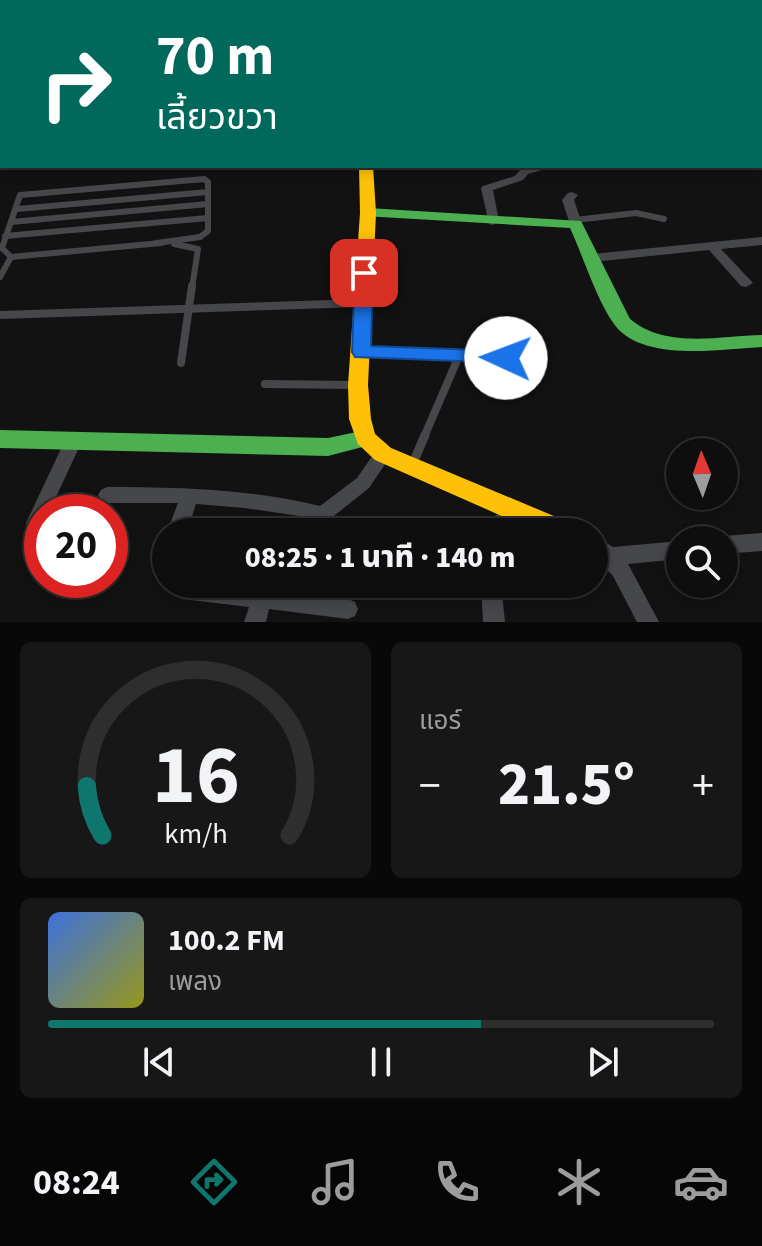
<!DOCTYPE html>
<html lang="th">
<head>
<meta charset="utf-8">
<style>
  :root { --surface:#0e0e0e; --page:#171717; --text:#f1f3f6; --muted:#9b9c9e; --line:#2e2e2e; --accent:#0f766e }
  body { margin:0; font-family:"Source Sans 3","Noto Sans Thai",sans-serif; background:var(--page); color:var(--text); height:100vh; display:flex; flex-direction:column; font-size:30px; white-space:nowrap }
  * { box-sizing:border-box; margin:0 }
  p { font-size:26px; color:var(--muted) }
  .icon { flex:none; width:44px; height:44px; fill:none; stroke:currentColor; stroke-width:2; stroke-linecap:round; stroke-linejoin:round }
  .map { position:relative; height:622px; overflow:hidden }
  .side { display:flex; flex-direction:column; gap:20px; padding:20px; background:#080808; flex:1 }
  .side>* { flex:none }
  .banner { position:absolute; left:0px; top:0px; width:762px; height:168px; box-shadow:0 4px 12px #0003,0 0 0 2px var(--line); background:#00695c; color:#fff; overflow:hidden }
  .needle { width:52px; rotate:358deg }
  .controls { position:absolute; left:666px; top:438px; display:grid; gap:16px }
  .controls a { display:grid; place-items:center; width:72px; height:72px; border-radius:50%; background:var(--surface); box-shadow:0 4px 12px #0003,0 0 0 2px var(--line); font-size:40px }
  .speed { position:absolute; left:24px; top:494px; display:flex; gap:16px; font-size:40px; font-weight:700; text-align:center }
  .speed>* { display:grid; place-content:center; width:104px; height:104px; border-radius:50%; background:var(--surface); box-shadow:0 4px 12px #0003,0 0 0 2px var(--line); line-height:1 }
  .speed .limit { border:12px solid #d22; background:#fff; color:#111 }
  .pin { position:absolute; display:grid; place-items:center; width:68px; height:68px; color:#fff; margin:-34px; border-radius:16px; box-shadow:0 4px 12px #0006 }
  .me { position:absolute; width:88px; margin:-44px; rotate:272deg; stroke-linejoin:round; filter:drop-shadow(0 0 6px #0008) }
  .turn { display:flex; align-items:center; gap:28px; height:168px; padding:0 24px; font-size:36px }
  .turn .icon { width:104px; height:104px; stroke-width:2.5 }
  .turn b { display:block; font-size:56px; line-height:68px }
  .big { font-size:60px; font-weight:800; line-height:1.1 }
  .side .card { flex:1; display:flex; flex-direction:column; justify-content:center; gap:12px; min-width:0; padding:0 28px; border-radius:12px; background:var(--page) }
  .side .dial { align-items:center; gap:0 }
  .dial svg { height:208px; overflow:visible; fill:none; stroke:var(--line); stroke-width:7; stroke-linecap:round; text-anchor:middle }
  .dial text { fill:var(--text); stroke:none }
  .song { display:flex; align-items:center; gap:24px }
  .cover { width:96px; height:96px; border-radius:12px; background:linear-gradient(135deg,hsl(220 70% 55%),hsl(60 70% 35%)) }
  .played { height:8px; border-radius:4px; background:linear-gradient(90deg,var(--accent) 65%,var(--line) 65%) }
  .keys { display:flex; justify-content:space-around; direction:ltr }
  .heat { display:flex; justify-content:space-between; align-items:center; font-size:44px; direction:ltr }
  .side .tiles { flex:1; display:grid; gap:20px; grid-template-columns:1fr 1fr }
  .card:last-child { grid-column:span 2 }
  .trip { position:absolute; left:152px; top:518px; width:456px; height:80px; border-radius:40px; background:var(--surface); box-shadow:0 4px 12px #0003,0 0 0 2px var(--line); font-weight:800; line-height:80px; text-align:center }
  .menu { display:flex; height:128px; justify-content:space-around; align-items:center; background:#060606; color:var(--muted) }
  .menu .icon { width:56px; height:56px }
  .menu .selected { color:var(--accent) }
  .menu b { font-size:36px; color:var(--text) }
  .map>svg:first-child { display:block }
  .lines { fill:none; stroke-linecap:round; stroke-linejoin:round }
  .river { fill:#252c35; fill-rule:evenodd }
  .lane-far3 { stroke:#46474b; stroke-width:4 }
  .lane-far2 { stroke:#46474b; stroke-width:6 }
  .lane-far1 { stroke:#46474b; stroke-width:8 }
  .lane { stroke:#46474b; stroke-width:9 }
  .street { fill:#46474b; fill-rule:evenodd }
  .fast { fill:#4caf50; fill-rule:evenodd }
  .slow { fill:#ffc107; fill-rule:evenodd }
  .jam { fill:#c62828; fill-rule:evenodd }
  .route { fill:#1a73e8; stroke:#114b97; stroke-width:2 }
</style>
</head>
<body>
<div class="map">
<svg width="762" height="622" viewBox="0 0 762 622">
  <rect width="100%" height="100%" fill="#121212"/>
  <g class="lines">
    <g class="river">
      <path d="M402,0H427L428,2H403Z"/>
      <rect x="491" y="0" width="10" height="2"/>
    </g>
    <g class="lane-far3">
      <path d="M160,2L171,0"/>
      <path d="M336,2L343,0"/>
      <path d="M369,2H388"/>
      <path d="M388,2H401"/>
    </g>
    <g class="lane-far2">
      <path d="M17,209L208,192"/>
      <path d="M575,220L636,213L664,219"/>
      <path d="M11,222L208,204"/>
      <path d="M5,236L208,218"/>
      <path d="M174,244L198,249L192,288"/>
      <path d="M11,257L2,248L20,195L204,179L208,182V231L200,237L157,243"/>
      <path d="M0,277L11,257L161,243"/>
    </g>
    <g class="lane-far1">
      <path d="M0,315L360,303"/>
      <path d="M362,352L506,358"/>
      <path d="M181,363L192,286"/>
      <path d="M265,384L355,385"/>
      <path d="M424,437L459,356"/>
    </g>
    <path class="lane" d="M416,456L425,435"/>
    <g class="street">
      <path d="M672,0H680L682,2H674Z"/>
      <rect x="0" y="20" width="2" height="4"/>
      <path d="M760,132L762,133V139L760,138Z"/>
      <path d="M536,166H555L528,174L523,180L493,190L499,221L493,225L489,224L481,188L483,186L515,176L520,170Z"/>
      <path d="M572,192L578,195L574,200L582,224L576,228L570,224L562,200L568,193Z"/>
      <path d="M762,237V245L721,249L753,283L746,287L741,286L709,250L592,262L586,258L592,254Z"/>
      <path d="M73,434L79,436L82,441L49,512H42V528L35,531L28,529L26,523L67,436Z"/>
      <path d="M383,447L389,449L392,454L369,488L335,515C324,531 309,532 290,532L293,526L304,518L299,516L245,508L196,504L187,532H167L178,503H107L101,500L98,495L101,490L107,487C179,487 250,489 320,506L357,478L377,449Z"/>
      <path d="M518,504L525,506L527,512C518,529 498,532 480,532L485,521Z"/>
      <path d="M762,533V551L724,554V540H717L724,536Z"/>
      <path d="M594,536L613,547L680,541V559L628,564L659,622H637L613,576L594,556Z"/>
      <path d="M174,584H221L255,588L256,584H276L274,590L348,599L355,602L358,609L355,616L348,619L269,609L266,622H244L249,607L182,599L175,596L172,589Z"/>
      <path d="M481,584H501L505,622H483Z"/>
    </g>
    <g class="fast">
      <rect x="760" y="34" width="2" height="6"/>
      <path d="M368,208L581,221L630,319C666,349 718,336 762,335V347C721,349 642,363 614,324C597,301 583,256 570,228L363,216V210Z"/>
      <path d="M0,430L328,438L366,430L374,432L377,438L374,444L328,456L0,448Z"/>
    </g>
    <g class="slow">
      <rect x="760" y="45" width="2" height="6"/>
      <path d="M359,166H373L376,213L368,385L371,419L375,434L391,448L573,524L576,532H538L375,460L358,444L349,419L348,385L360,213Z"/>
    </g>
    <g class="jam">
      <rect x="760" y="50" width="2" height="6"/>
      <rect x="0" y="79" width="2" height="6"/>
    </g>
  </g>
  <path class="route" d="M364,268L373,273L371,346L506,351L513,353L516,358L513,363L355,357L352,352L355,273Z"/>
</svg>
<div class="controls">
<a><svg class="needle" viewBox="-14 -14 28 28"><path d="M0-13l5 13h-10z" fill="#e53935"/><path d="M0 13l5-13h-10z" fill="#9b9c9e"/></svg></a>
<a><svg class="icon" aria-label="search" viewBox="0 0 24 24"><circle cx="10" cy="10" r="6"/><path d="M15 15l6 6"/></svg></a>
</div>
<div class="speed"><div class="limit">20</div></div>
<div class="pin" style="left:364px;top:273px;background:#d93025"><svg class="icon" aria-label="arrive" viewBox="0 0 24 24"><path d="M6 21V4h12l-3 4 3 4H6"/></svg></div>
<svg class="me" style="left:506px;top:358px" viewBox="-20 -20 40 40"><circle r="19" fill="#fff"/><path d="M0-13L10 11 0 6-10 11z" fill="#1a73e8"/></svg>
<div class="trip">08:25 · 1 นาที · 140 m</div>
<div class="banner">
<div class="turn"><svg class="icon" aria-label="right" viewBox="0 0 24 24"><path d="M7 20v-9h11M14 6l5 5-5 5"/></svg><div><b>70 m</b>เลี้ยวขวา</div></div>
</div>
</div>
<section class="side">
<div class="tiles">
<div class="card dial"><svg viewBox="0 0 100 80">
<path d="M14 69A42 42 0 1 1 86 69"/>
<path d="M14 69A42 42 0 0 1 8 50" stroke="#0f766e"/>
<text x="50" y="56" font-size="32" font-weight="700">16</text>
<text x="50" y="72" font-size="11">km/h</text>
</svg></div>
<div class="card"><p>แอร์</p>
<div class="heat"><a>−</a><b class="big">21.5°</b><a>+</a></div>
</div>
<div class="card">
<div class="song"><i class="cover"></i><div><b>100.2 FM</b><p>เพลง</p></div></div>
<div class="played"></div>
<div class="keys"><svg class="icon" aria-label="previous" viewBox="0 0 24 24"><path d="M18 5L8 12l10 7zM5 5v14"/></svg><svg class="icon" aria-label="pause" viewBox="0 0 24 24"><path d="M8 5v14M16 5v14"/></svg><svg class="icon" aria-label="next" viewBox="0 0 24 24"><path d="M6 5l10 7-10 7zM19 5v14"/></svg></div>
</div>
</div>
</section>
<nav class="menu">
<b>08:24</b>
<svg class="icon selected" aria-label="directions" viewBox="0 0 24 24"><path d="M12 3l9 9-9 9-9-9zM9 14v-3h6M13 9l2 2-2 2"/></svg>
<svg class="icon" aria-label="music" viewBox="0 0 24 24"><path d="M9 18V5l10-2v13"/><circle cx="6" cy="18" r="3"/><circle cx="16" cy="16" r="3"/></svg>
<svg class="icon" aria-label="phone" viewBox="0 0 24 24"><path d="M5 4h4l2 5-3 2q2 4 5 5l2-3 5 2v4C11 20 4 13 5 4z"/></svg>
<svg class="icon" aria-label="climate" viewBox="0 0 24 24"><path d="M12 3v18M4 7l16 10M4 17L20 7"/></svg>
<svg class="icon" aria-label="car" viewBox="0 0 24 24"><path d="M5 17H2v-5l4-1 3-4h7l3 4 3 1v5h-3M9 17h6M6 11h13"/><circle cx="7" cy="17" r="2"/><circle cx="17" cy="17" r="2"/></svg>
</nav>
</body>
</html>
